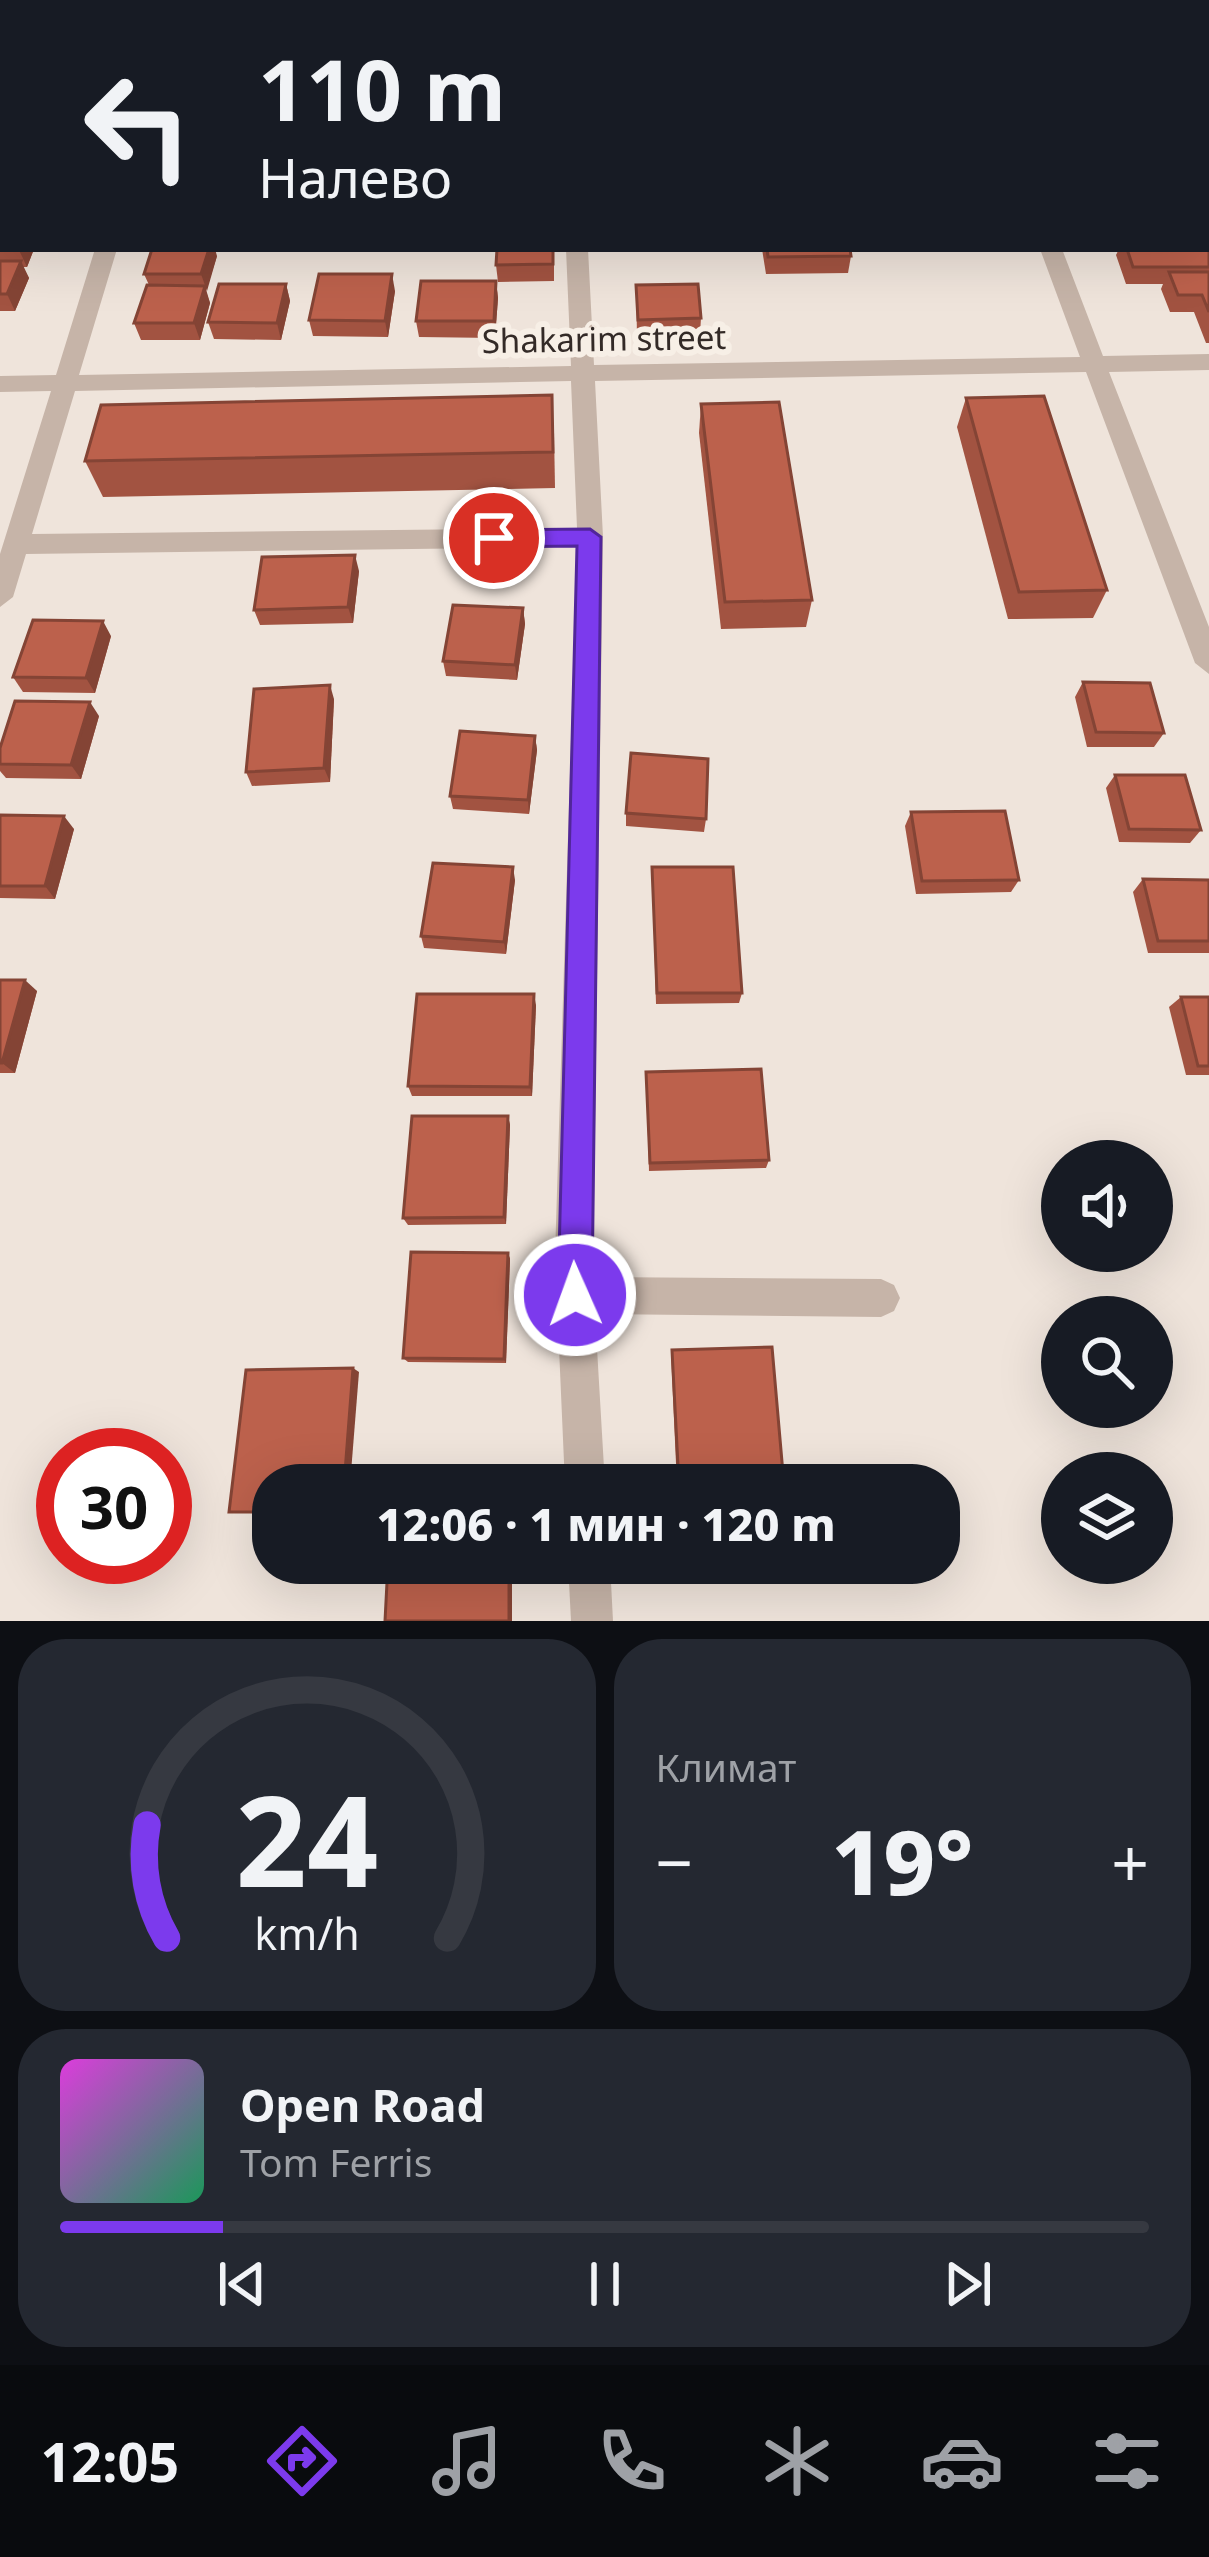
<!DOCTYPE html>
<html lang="ru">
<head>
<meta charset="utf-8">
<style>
  :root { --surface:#171b24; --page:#242831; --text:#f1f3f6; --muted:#9ea1a6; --line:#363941; --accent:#7c3aed }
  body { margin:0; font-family:"Noto Sans",sans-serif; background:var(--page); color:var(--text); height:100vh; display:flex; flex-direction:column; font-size:45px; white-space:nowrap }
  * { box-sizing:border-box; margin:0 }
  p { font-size:39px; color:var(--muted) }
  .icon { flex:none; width:66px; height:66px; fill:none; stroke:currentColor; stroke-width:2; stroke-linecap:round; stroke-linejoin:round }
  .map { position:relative; height:1621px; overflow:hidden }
  .side { display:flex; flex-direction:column; gap:18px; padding:18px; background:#0d0f14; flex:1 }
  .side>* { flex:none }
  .top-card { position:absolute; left:0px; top:0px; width:1209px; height:252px; box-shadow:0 12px 48px #0002; background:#171b24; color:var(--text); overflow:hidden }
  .tools { position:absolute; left:1041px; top:1140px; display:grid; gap:24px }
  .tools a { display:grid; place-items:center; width:132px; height:132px; border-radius:50%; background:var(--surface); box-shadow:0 12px 48px #0002; font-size:60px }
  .speed { position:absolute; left:36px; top:1428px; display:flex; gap:24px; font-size:60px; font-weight:700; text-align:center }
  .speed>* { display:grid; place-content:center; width:156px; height:156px; border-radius:50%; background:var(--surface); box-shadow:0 12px 48px #0002; line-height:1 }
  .speed .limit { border:18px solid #d22; background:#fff; color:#111 }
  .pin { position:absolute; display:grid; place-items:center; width:102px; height:102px; color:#fff; margin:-51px; border:6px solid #fff; border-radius:50%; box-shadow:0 3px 12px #0007 }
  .me { position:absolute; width:132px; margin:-66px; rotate:358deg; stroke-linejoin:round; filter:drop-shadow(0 0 9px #0008) }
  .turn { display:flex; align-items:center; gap:42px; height:252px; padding:0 60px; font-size:54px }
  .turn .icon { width:156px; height:156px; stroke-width:2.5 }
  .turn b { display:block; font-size:84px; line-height:102px }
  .big { font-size:90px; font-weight:800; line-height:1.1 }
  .side .tile { flex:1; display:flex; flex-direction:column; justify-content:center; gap:18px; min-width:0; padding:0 42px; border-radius:48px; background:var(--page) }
  .side .dial { align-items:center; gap:0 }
  .dial svg { height:312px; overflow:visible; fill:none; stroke:var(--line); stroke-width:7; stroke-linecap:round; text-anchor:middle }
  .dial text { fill:var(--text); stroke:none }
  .song { display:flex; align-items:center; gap:36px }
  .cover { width:144px; height:144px; border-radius:18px; background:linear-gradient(135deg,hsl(300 70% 55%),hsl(150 70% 35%)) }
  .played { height:12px; border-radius:6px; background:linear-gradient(90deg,var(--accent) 15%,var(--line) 15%) }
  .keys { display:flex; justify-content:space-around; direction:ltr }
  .heat { display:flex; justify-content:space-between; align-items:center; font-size:66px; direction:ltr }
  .side .tiles { flex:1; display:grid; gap:18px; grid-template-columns:1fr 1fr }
  .tile:last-child { grid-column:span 2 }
  .trip { position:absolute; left:252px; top:1464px; width:708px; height:120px; border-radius:48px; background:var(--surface); box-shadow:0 12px 48px #0002; font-weight:800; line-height:120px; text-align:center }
  .dock { display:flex; height:192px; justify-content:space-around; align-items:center; background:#090b0e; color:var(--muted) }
  .dock .icon { width:84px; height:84px }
  .dock .selected { color:var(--accent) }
  .dock b { font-size:54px; color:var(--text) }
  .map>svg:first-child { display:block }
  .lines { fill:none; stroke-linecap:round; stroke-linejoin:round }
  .minor { fill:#c6b4a8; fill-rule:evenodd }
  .wall { fill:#a25341 }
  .shaded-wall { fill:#844435 }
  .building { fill:#bc614c; stroke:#844435; stroke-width:3 }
  .route { fill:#7c3aed; stroke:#51269a; stroke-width:3 }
  .labels { text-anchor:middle; stroke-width:12; stroke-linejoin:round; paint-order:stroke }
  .far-street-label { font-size:33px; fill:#332a27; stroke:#f7efe6 }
</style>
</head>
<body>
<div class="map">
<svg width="1209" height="1621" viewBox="0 0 1209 1621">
  <rect width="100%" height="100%" fill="#efe4db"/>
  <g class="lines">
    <g class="minor">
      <path d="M174,0H192L173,3Z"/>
      <path d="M551,0H569L570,3H552Z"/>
      <path d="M950,0H968L969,3H951Z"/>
      <path d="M95,249H117L79,375L571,366L566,249H588L594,365L1080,357L1040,249H1062L1103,356L1209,354V370L1109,372L1209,627V674L1195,663L1086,372L595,381L603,537L593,1277L881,1279L894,1285L900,1298L894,1311L881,1317L595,1314L605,1485H565L555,1256L577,547L26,554L13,597L0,607V554L51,391L0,392V376L56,375ZM571,381L577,528L32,534L75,391Z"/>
      <path d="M568,1563H610L613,1621H571Z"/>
    </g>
  </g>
  <g class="wall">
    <path d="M1206,145L1209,152V198H1206Z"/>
    <path d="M3,176V249H34L27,267H23L29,278L15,311H0V184H3L1,180Z"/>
    <path d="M1206,217L1209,224V343H1206L1194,312H1170L1161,289L1163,284H1126L1116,255L1119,249H1206Z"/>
    <path d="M554,249V281L498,282L496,265Z"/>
    <path d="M762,249H850L851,256L848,273L766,274Z"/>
    <path d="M217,256L206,291L210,303L200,340H141L134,323L149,285L144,274Z"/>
    <path d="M496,281L498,298L495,338L419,337L416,321Z"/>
    <path d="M286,284L290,301L281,340L214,339L208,322Z"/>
    <path d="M636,285L701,318L700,335L637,336Z"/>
    <path d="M395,291L388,337L313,336L309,320Z"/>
    <path d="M966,398L1107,590L1093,618L1008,619L957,427Z"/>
    <path d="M701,404L812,600L806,627L721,629L699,433Z"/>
    <path d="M554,432L555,488L103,497L85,461Z"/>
    <path d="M359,571L353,623L260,625L254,610Z"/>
    <path d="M523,608L525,624L517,680L446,676L443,661Z"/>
    <path d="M111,636L95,693L23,692L13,677Z"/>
    <path d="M1083,682L1164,733L1154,747H1087L1075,697Z"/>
    <path d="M334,699L330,782L252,786L246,772Z"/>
    <path d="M99,716L81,779L6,778L0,771V748Z"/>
    <path d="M535,736L537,750L529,814L453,809L450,796Z"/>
    <path d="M1115,775L1201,830L1190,843L1119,842L1106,788Z"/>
    <path d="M911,812L1019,880L1011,892L916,894L905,826Z"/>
    <path d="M626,813L706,819L704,832L626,826Z"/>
    <path d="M0,815L74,829L55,899L0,898Z"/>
    <path d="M652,867L742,993L739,1003L656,1004Z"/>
    <path d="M1143,879L1209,880V953H1148L1133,892Z"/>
    <path d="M515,880L506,954L424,948L421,936Z"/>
    <path d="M0,980L37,991L15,1073H0Z"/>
    <path d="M1181,997H1209V1075H1186L1169,1007Z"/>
    <path d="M536,1005L532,1096H412L408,1086Z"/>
    <path d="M646,1072L769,1160L766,1168L649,1171Z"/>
    <path d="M508,1116L510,1125L506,1224L408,1225L403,1218Z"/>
    <path d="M508,1253L510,1259L506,1363L408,1362L403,1358Z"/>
    <path d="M672,1350L784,1485H677L671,1354Z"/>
  </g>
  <g class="shaded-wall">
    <path d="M34,249L27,267L19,250Z"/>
    <path d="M209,249H215L217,256L207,291L201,274Z"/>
    <path d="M21,261L29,278L15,311L7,294Z"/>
    <path d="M392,274L395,291L388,337L385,321Z"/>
    <path d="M496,281L498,298L495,338L494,321Z"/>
    <path d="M286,284L290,301L281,340L277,323Z"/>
    <path d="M205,286L210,303L200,340L194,323Z"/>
    <path d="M355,555L359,571L353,623L348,607Z"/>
    <path d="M523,608L525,624L517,680L515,665Z"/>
    <path d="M103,621L111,636L95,693L86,678Z"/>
    <path d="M330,685L334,699L330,782L324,768Z"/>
    <path d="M90,702L99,716L81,779L71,765Z"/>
    <path d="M535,736L537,750L529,814L528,800Z"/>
    <path d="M64,816L74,829L55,899L45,886Z"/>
    <path d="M513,867L515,880L506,954L504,942Z"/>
    <path d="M25,980L37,991L15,1073L2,1063Z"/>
    <path d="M534,994L536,1005L532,1096L530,1087Z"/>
    <path d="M508,1116L510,1125L506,1224L504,1217Z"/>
    <path d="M508,1253L510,1259L506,1363L504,1359Z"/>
    <path d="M353,1368L359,1372L350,1485H344Z"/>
    <rect x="509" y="1563" width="3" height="58"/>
  </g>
  <g class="building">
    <path d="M37,0H114L112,3H35Z"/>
    <path d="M293,0H348V3H292Z"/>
    <path d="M525,0V3H478L479,1Z"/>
    <rect x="594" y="0" width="55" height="3"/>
    <path d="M765,0H941L942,3H766Z"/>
    <path d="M1053,0H1107L1108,3H1054Z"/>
    <path d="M218,1L265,2L218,3Z"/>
    <path d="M1206,145L1209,152V181H1206Z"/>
    <rect x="0" y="184" width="3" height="28"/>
    <path d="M0,220H3V249L19,250H0Z"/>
    <path d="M1206,238L1209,242V267H1133L1127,249H1206Z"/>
    <path d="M152,249H209L201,274H144Z"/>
    <path d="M497,249H553V264L496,265Z"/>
    <path d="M767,249H850L851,256L768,257Z"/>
    <path d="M0,261H21L7,294H0Z"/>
    <path d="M1169,272H1209V312L1202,295H1178Z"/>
    <path d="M319,274H392L385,321L309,320Z"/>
    <path d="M421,281H496L494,321H416Z"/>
    <path d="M219,284H286L277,323L208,322Z"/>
    <path d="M698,284L701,318L638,320L636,285Z"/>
    <path d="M147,285L205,286L194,323H134Z"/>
    <path d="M552,395L553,452L85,461L101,405Z"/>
    <path d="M1044,396L1107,590L1019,592L966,398Z"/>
    <path d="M779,402L812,600L725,602L701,404Z"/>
    <path d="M355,555L348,607L254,610L262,557Z"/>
    <path d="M453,605L523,608L515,665L443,661Z"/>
    <path d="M33,620L103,621L86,678L13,677Z"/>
    <path d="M1083,682L1150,683L1164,733L1096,732Z"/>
    <path d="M330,685L324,768L246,772L254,689Z"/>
    <path d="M15,701L90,702L71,765L0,764V748Z"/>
    <path d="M460,731L535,736L528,800L450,796Z"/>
    <path d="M631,753L708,759L706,819L626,813Z"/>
    <path d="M1115,775H1185L1201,830L1129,829Z"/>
    <path d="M1005,811L1019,880L922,881L911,812Z"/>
    <path d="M0,815L64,816L45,886H0Z"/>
    <path d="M433,863L513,867L504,942L421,936Z"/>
    <path d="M652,867H733L742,993H657Z"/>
    <path d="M1143,879L1209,880V941H1158Z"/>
    <path d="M0,980H25L2,1063H0Z"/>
    <path d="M417,994H534L530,1087L408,1086Z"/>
    <path d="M1181,997H1209V1066H1198Z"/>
    <path d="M761,1069L769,1160L650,1163L646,1072Z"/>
    <path d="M412,1116H508L504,1217L403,1218Z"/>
    <path d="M411,1252L508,1253L504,1359L403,1358Z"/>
    <path d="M772,1347L784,1485H679L672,1350Z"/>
    <path d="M353,1368L344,1485H273V1512H229L246,1370Z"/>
    <path d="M510,1478V1485H392V1483Z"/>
    <path d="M388,1563H509V1621H385Z"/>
  </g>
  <path class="route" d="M590,529L601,537L592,1295L587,1307L575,1312L563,1307L558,1295L577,546L494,547L482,538L494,530Z"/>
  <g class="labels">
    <g class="far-street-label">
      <text transform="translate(604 339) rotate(-1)" y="12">Shakarim street</text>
    </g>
  </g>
</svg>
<div class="tools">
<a><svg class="icon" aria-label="sound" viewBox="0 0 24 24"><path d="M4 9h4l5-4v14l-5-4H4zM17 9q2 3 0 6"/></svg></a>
<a><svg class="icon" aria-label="search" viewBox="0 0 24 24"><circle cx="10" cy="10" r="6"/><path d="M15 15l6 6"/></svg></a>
<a><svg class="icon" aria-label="layers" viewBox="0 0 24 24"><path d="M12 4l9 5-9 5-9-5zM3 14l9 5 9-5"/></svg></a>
</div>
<div class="speed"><div class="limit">30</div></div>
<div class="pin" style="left:494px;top:538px;background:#d93025"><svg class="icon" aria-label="arrive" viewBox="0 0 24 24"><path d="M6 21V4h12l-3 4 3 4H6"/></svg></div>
<svg class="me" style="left:575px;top:1295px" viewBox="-20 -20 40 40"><circle r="17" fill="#7c3aed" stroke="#fff" stroke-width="3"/><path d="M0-11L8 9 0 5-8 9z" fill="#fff"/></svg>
<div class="trip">12:06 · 1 мин · 120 m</div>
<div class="top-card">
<div class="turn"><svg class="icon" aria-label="left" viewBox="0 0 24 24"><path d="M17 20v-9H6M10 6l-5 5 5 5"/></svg><div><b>110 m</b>Налево</div></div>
</div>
</div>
<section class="side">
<div class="tiles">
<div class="tile dial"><svg viewBox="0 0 100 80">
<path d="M14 69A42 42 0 1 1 86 69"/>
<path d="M14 69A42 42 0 0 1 9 40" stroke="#7c3aed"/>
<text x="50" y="56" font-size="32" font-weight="700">24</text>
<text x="50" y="72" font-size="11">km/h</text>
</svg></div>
<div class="tile"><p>Климат</p>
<div class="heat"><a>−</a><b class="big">19°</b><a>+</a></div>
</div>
<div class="tile">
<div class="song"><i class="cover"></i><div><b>Open Road</b><p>Tom Ferris</p></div></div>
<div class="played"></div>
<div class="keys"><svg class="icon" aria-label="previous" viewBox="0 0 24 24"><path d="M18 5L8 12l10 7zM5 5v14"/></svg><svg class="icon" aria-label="pause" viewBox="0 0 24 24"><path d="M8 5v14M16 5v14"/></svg><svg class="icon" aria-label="next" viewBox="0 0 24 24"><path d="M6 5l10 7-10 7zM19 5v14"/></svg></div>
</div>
</div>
</section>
<nav class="dock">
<b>12:05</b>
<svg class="icon selected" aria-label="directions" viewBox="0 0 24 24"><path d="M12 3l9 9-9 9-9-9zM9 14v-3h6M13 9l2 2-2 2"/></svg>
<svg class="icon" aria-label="music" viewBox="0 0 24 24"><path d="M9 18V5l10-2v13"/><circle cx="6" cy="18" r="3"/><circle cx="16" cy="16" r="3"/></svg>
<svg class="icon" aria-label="phone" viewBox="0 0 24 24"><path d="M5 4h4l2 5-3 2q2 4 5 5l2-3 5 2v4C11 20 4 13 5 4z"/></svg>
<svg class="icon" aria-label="climate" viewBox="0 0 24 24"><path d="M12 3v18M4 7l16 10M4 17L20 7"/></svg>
<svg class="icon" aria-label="car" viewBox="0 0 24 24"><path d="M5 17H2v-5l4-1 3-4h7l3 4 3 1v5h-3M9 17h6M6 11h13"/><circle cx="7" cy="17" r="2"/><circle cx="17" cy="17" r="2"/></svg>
<svg class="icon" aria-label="filters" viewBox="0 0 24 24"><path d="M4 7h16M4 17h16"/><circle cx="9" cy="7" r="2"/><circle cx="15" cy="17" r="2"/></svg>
</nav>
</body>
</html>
